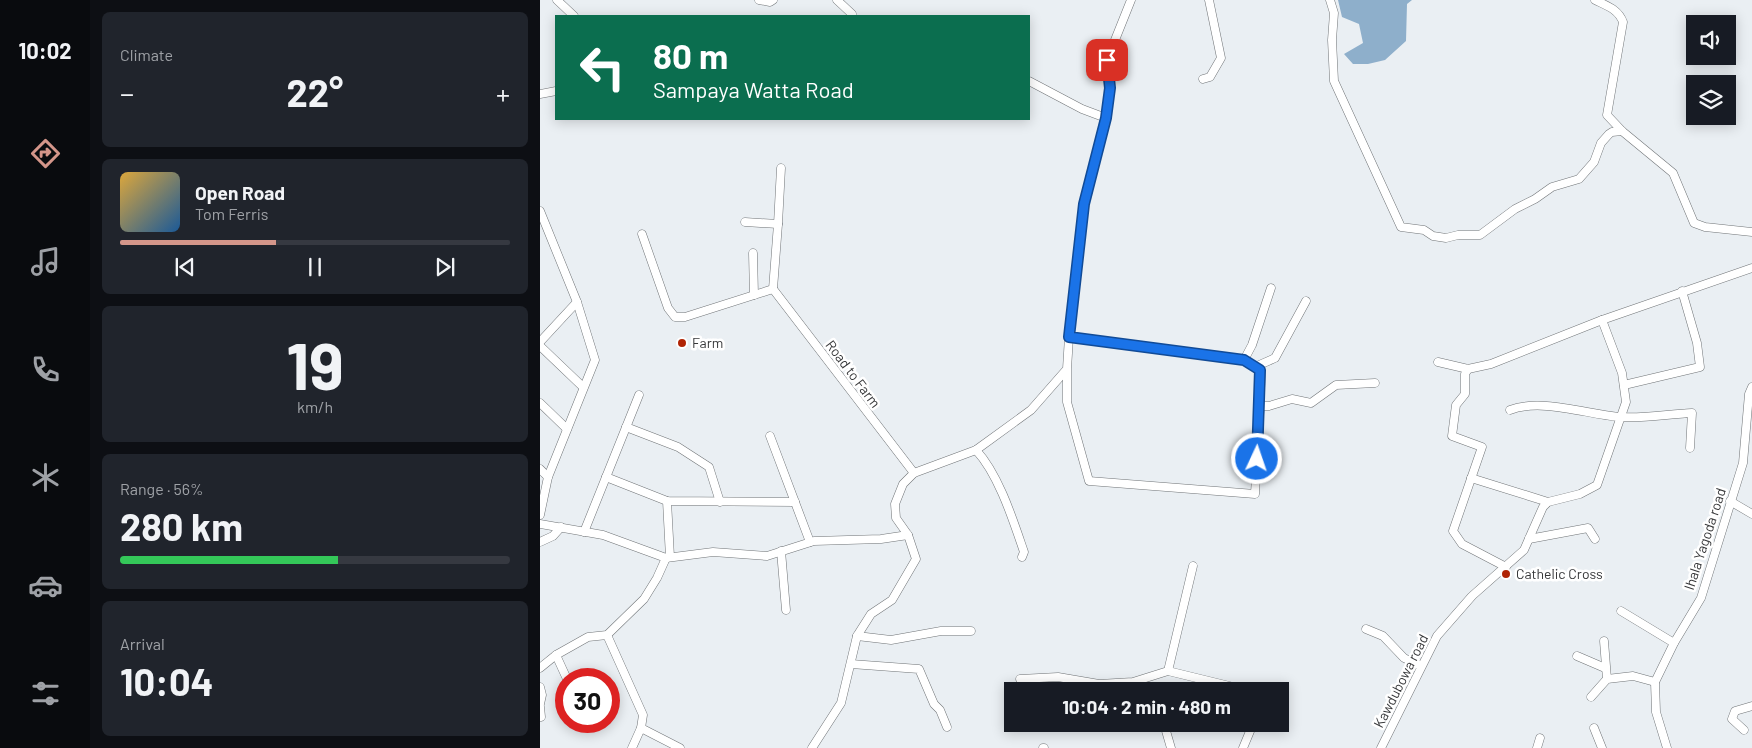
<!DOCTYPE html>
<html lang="en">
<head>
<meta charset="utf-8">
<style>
  :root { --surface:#171b24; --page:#20242c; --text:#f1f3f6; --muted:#9ea1a6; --line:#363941; --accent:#d4968a }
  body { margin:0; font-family:Barlow,sans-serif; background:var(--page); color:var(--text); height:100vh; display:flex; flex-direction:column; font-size:19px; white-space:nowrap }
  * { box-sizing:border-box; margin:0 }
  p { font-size:16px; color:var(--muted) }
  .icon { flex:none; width:28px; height:28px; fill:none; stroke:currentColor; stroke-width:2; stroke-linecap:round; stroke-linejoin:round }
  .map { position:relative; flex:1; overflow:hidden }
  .sheet { display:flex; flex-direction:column; gap:12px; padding:12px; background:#0d0f14; width:450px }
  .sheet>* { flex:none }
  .banner { position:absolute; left:15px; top:15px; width:475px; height:105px; border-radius:0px; box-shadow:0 2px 12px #0003; background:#0b6e4f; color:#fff; overflow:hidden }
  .tools { position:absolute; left:1146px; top:15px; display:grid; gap:10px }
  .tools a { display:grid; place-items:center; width:50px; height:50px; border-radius:0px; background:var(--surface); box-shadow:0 2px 12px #0003; font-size:25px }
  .speed { position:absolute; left:15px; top:668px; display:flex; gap:10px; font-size:25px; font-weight:700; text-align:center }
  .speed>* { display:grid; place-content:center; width:65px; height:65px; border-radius:50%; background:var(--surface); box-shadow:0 2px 12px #0003; line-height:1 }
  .speed .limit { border:8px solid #d22; background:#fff; color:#111 }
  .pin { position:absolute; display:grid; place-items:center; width:42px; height:42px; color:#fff; margin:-21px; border-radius:10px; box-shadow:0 2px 8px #0006 }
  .me { position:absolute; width:55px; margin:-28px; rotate:3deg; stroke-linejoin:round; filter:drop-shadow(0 0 4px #0008) }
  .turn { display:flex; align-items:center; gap:18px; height:105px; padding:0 15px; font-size:22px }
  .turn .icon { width:65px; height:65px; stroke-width:2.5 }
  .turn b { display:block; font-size:35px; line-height:42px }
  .big { font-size:38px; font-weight:700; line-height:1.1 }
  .sheet .tile { flex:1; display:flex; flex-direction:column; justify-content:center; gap:8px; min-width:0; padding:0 18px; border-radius:8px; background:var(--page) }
  .sheet .dial { align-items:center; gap:0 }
  .dial b { font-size:65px; line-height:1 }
  .song { display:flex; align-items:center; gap:15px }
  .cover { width:60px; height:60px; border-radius:8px; background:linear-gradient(135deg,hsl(40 70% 55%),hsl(210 70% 35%)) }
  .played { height:5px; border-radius:2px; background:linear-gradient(90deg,var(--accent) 40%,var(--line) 40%) }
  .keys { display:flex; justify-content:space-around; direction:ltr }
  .heat { display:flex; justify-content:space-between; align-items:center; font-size:28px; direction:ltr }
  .charge { height:8px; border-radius:4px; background:linear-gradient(90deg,#34c759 56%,var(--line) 0) }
  .trip { position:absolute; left:464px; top:682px; width:285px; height:50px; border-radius:0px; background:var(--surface); box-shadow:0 2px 12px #0003; font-weight:700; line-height:50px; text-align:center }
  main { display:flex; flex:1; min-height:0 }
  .menu { display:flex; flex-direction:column; width:90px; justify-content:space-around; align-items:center; background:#090b0e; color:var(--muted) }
  .menu .icon { width:35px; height:35px }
  .menu .current { color:var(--accent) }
  .menu b { font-size:22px; color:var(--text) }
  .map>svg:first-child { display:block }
  .forest { fill:#8eafcb }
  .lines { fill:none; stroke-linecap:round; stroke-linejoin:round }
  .minor-casing { stroke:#707477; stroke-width:9 }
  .minor { stroke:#fff; stroke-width:8 }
  .route-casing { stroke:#114b97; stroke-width:12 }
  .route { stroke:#1a73e8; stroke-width:9 }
  .poi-dot { fill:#b02405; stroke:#fff; stroke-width:2 }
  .labels { text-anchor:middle; stroke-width:5; stroke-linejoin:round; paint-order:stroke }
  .poi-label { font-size:14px; fill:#363739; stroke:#fff; text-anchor:start }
  .street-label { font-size:14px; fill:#363739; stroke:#fff }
</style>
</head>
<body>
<main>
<nav class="menu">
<b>10:02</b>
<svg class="icon current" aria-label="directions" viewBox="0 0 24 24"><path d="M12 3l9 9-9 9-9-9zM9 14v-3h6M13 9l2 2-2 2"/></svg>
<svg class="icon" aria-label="music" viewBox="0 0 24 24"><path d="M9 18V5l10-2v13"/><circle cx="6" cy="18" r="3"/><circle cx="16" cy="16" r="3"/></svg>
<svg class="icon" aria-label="phone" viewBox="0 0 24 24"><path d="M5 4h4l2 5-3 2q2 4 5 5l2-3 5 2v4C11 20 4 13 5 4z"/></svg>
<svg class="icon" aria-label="climate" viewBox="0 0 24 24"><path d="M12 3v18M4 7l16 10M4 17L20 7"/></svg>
<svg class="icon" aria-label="car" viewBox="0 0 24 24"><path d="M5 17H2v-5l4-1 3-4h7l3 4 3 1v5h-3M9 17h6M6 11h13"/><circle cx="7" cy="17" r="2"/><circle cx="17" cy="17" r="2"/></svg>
<svg class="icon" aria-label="filters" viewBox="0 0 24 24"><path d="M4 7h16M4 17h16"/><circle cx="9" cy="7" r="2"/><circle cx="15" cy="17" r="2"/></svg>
</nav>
<section class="sheet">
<div class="tile"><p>Climate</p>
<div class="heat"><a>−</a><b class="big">22°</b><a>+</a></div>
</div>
<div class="tile">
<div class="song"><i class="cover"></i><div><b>Open Road</b><p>Tom Ferris</p></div></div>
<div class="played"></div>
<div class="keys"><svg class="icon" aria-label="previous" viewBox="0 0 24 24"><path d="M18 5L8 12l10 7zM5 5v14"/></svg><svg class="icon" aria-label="pause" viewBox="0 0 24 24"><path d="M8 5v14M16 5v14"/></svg><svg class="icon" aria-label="next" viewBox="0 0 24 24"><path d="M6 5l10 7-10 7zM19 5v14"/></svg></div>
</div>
<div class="tile dial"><b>19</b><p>km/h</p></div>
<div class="tile"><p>Range · 56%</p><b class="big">280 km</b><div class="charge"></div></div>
<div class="tile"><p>Arrival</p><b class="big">10:04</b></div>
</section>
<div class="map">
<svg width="1212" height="748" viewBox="0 0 1212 748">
  <rect width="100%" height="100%" fill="#eaeff3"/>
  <path class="forest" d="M798,0H872L867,4L866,41L845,60L828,64H813L804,54L823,43L819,24L802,17Z"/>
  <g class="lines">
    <g class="minor-casing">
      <g id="minor">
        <path d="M17,0L34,16"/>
        <path d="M219,0L230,2L233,0"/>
        <path d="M297,0L312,14"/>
        <path d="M790,0L794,13L792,40L794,81L861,227L884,230L893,236L906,238L918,235H940L975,209L995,199L1012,187L1039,179L1054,162L1061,143L1069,134L1072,132L1082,131"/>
        <path d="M1055,0C1067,6 1078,9 1083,22L1067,115L1082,131L1133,173L1154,223L1165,227L1212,232"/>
        <path d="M663,79L670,77L681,58L669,0"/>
        <path d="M489,81L542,109L566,118"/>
        <path d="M0,94L16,91"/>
        <path d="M0,211L37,302L55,360L8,477L0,515"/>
        <path d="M205,222L238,224"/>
        <path d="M102,234L128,308L135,317H145L233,289"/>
        <path d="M213,253L214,295"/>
        <path d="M233,289L374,473"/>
        <path d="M233,289L238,224L241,168"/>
        <path d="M529,337L544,204L566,118L570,88L567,60L591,0"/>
        <path d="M0,342L37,302"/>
        <path d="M0,346L43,387"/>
        <path d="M704,360L712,345L731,288"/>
        <path d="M898,362L928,369L951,364L1062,320L1212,268"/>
        <path d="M717,366L735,358L766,301"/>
        <path d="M928,369L925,374V394L916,405L912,436L942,447L913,531L922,544L966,567"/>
        <path d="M1084,385L1160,367L1157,343L1142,291"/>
        <path d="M0,403L27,429"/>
        <path d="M720,406H729L752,399L771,403L796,385L835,383"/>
        <path d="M970,410C1001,398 1046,414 1079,417C1102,419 1129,414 1152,413L1150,448"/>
        <path d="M86,427L138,447L169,467L180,502"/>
        <path d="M230,436L270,542"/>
        <path d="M436,450C459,475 473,520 484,552L482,557"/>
        <path d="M0,469L8,477"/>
        <path d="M66,477L127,501L255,502"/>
        <path d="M931,478L1008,502"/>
        <path d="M127,501L130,557"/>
        <path d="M1190,501L1212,514"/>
        <path d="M0,524L63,535L126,558L173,552L227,556L274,541L341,539L368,535"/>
        <path d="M44,532L99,395"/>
        <path d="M989,539L1048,528L1055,539"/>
        <path d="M0,542L13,536L21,527"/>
        <path d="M241,551L246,610"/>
        <path d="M653,566L628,671L710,691"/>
        <path d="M1081,611L1134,643"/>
        <path d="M826,629L843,636L864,658L881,666"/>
        <path d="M67,635L103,715L101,728L92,748"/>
        <path d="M317,636L351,640L401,631H431"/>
        <path d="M1064,641L1067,679"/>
        <path d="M16,655L27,679"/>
        <path d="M1037,656L1065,668"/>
        <path d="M311,664L379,669L394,704L400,710L407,727"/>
        <path d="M0,668L16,655L48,637L67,635L104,599L117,578L126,558"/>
        <path d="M480,679L518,677L559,684L593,682L628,671"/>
        <path d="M0,687L2,695L0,704"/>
        <path d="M1051,697L1067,679L1093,676L1115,682"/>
        <path d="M0,707L1,717"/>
        <path d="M624,724L631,748"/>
        <path d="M101,728L140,748"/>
        <path d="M1054,728L1062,748"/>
        <path d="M1204,730L1192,719L1195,711L1212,706"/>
        <path d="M272,748L301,703L317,636L331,614L352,600L376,559L368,535L356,518L355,504L363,484L374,473L436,450L491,410L527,369L529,337L704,360L721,370L720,406L715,494L549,481L527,402V369"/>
        <path d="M503,748H504"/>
        <path d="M703,748L713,724"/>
        <path d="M841,748L897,636L932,596L984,550L1003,507L1008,502L1040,494L1057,485L1086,402L1082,373L1062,320"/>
        <path d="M997,748L1000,738"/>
        <path d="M1127,748L1116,712L1115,682L1134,643L1161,598L1203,463L1209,394L1212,387"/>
      </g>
    </g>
    <use href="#minor" class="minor"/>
  </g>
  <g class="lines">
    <g class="route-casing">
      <path id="route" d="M567,60L570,88L566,118L544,204L529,337L704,360L720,370L717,459"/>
    </g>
    <use href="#route" class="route"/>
  </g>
  <g class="poi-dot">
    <circle cx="142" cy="343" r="5"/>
    <circle cx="966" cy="574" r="5"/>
  </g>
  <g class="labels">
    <g class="poi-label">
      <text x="152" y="348">Farm</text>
      <text x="976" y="579">Cathelic Cross</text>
    </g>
    <g class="street-label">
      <text transform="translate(313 374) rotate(53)" y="5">Road to Farm</text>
      <text transform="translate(1165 539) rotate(-72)" y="5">Ihala Yagoda road</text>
      <text transform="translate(861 681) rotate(-63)" y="5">Kawdubowa road</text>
    </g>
  </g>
</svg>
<div class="tools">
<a><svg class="icon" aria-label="sound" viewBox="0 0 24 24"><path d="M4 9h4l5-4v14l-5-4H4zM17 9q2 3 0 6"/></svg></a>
<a><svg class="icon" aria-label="layers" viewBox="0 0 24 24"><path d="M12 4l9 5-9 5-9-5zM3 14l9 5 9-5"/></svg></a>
</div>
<div class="speed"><div class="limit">30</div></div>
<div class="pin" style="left:567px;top:60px;background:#d93025"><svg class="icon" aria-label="arrive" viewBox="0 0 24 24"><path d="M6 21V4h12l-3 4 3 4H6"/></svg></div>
<svg class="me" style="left:717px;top:459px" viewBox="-20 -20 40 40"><circle r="17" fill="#1a73e8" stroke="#fff" stroke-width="3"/><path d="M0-11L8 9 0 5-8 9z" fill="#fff"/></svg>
<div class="trip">10:04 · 2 min · 480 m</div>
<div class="banner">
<div class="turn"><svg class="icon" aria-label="left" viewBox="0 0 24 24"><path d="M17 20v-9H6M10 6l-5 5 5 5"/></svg><div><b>80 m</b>Sampaya Watta Road</div></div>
</div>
</div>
</main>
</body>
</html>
